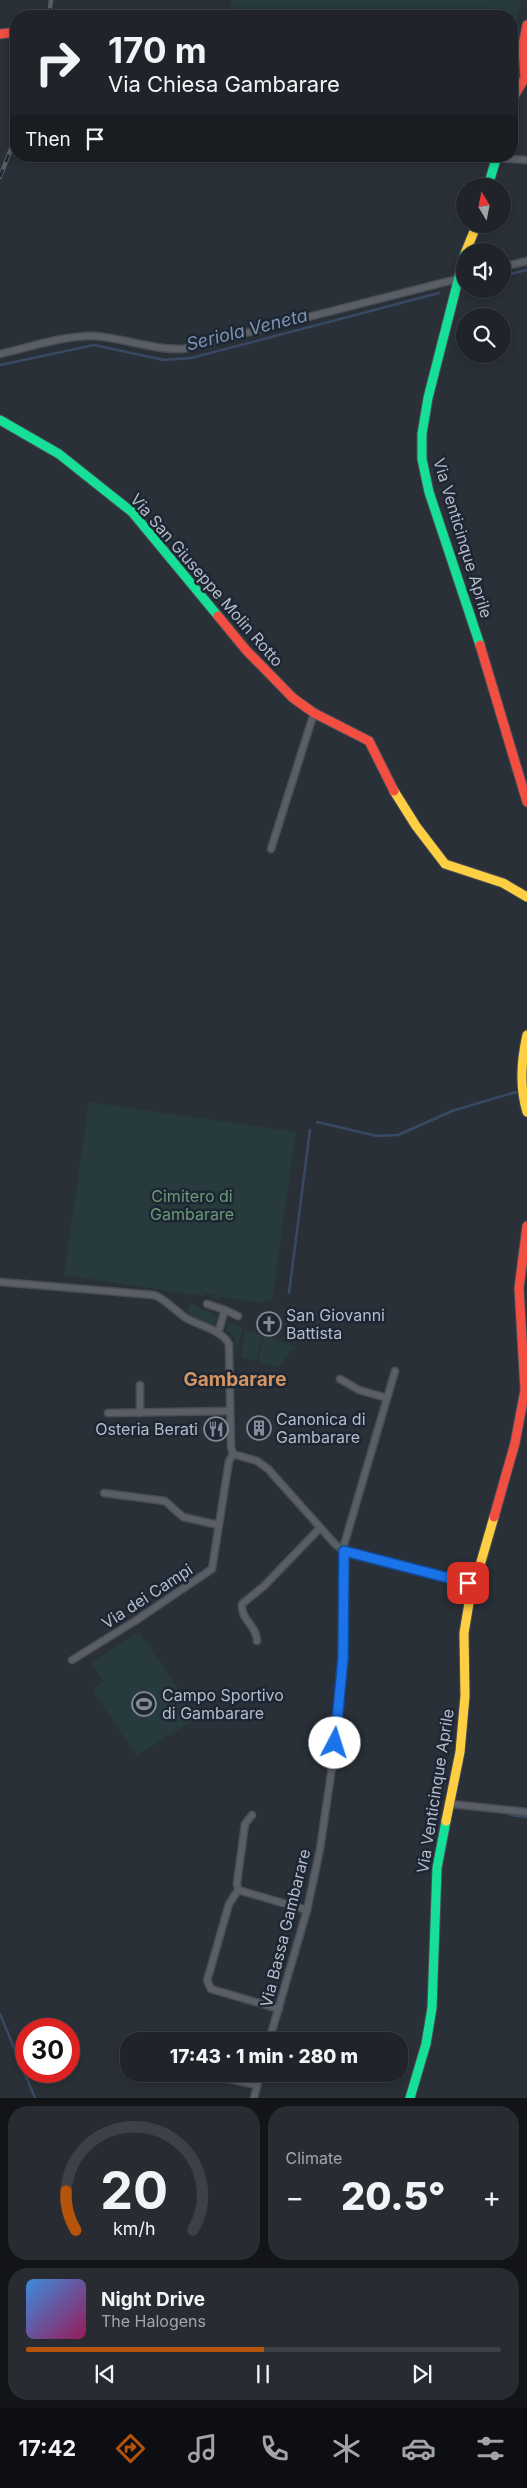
<!DOCTYPE html>
<html lang="en">
<head>
<meta charset="utf-8">
<style>
  :root { --surface:#20242a; --page:#282c32; --text:#f1f3f6; --muted:#a2a4a8; --line:#3d4147; --accent:#b45309 }
  body { margin:0; font-family:Inter,sans-serif; background:var(--page); color:var(--text); height:100vh; display:flex; flex-direction:column; font-size:19px; white-space:nowrap }
  * { box-sizing:border-box; margin:0 }
  p { font-size:16px; color:var(--muted) }
  .icon { flex:none; width:28px; height:28px; fill:none; stroke:currentColor; stroke-width:2; stroke-linecap:round; stroke-linejoin:round }
  .map { position:relative; height:2098px; overflow:hidden }
  .drawer { display:flex; flex-direction:column; gap:8px; padding:8px; background:#121417; flex:1 }
  .drawer>* { flex:none }
  .banner { position:absolute; left:10px; top:10px; width:508px; height:152px; border-radius:20px; box-shadow:0 2px 8px #0003,0 0 0 1px var(--line); background:#20242a; color:var(--text); overflow:hidden }
  .needle { width:32px; rotate:350deg }
  .fabs { position:absolute; left:456px; top:178px; display:grid; gap:10px }
  .fabs a { display:grid; place-items:center; width:55px; height:55px; border-radius:50%; background:var(--surface); box-shadow:0 2px 8px #0003,0 0 0 1px var(--line); font-size:25px }
  .speed { position:absolute; left:15px; top:2018px; display:flex; gap:10px; font-size:25px; font-weight:700; text-align:center }
  .speed>* { display:grid; place-content:center; width:65px; height:65px; border-radius:50%; background:var(--surface); box-shadow:0 2px 8px #0003,0 0 0 1px var(--line); line-height:1 }
  .speed .limit { border:8px solid #d22; background:#fff; color:#111 }
  .pin { position:absolute; display:grid; place-items:center; width:42px; height:42px; color:#fff; margin:-21px; border-radius:10px; box-shadow:0 2px 8px #0006 }
  .me { position:absolute; width:55px; margin:-28px; rotate:5deg; stroke-linejoin:round; filter:drop-shadow(0 0 4px #0008) }
  .turn { display:flex; align-items:center; gap:18px; height:105px; padding:0 15px; font-size:22px }
  .turn .icon { width:65px; height:65px; stroke-width:2.5 }
  .turn b { display:block; font-size:35px; line-height:42px }
  .then { display:flex; align-items:center; height:48px; padding:0 15px; background:#0003; gap:10px; font-size:19px }
  .big { font-size:38px; font-weight:800; line-height:1.1 }
  .drawer .card { flex:1; display:flex; flex-direction:column; justify-content:center; gap:8px; min-width:0; padding:0 18px; border-radius:20px; background:var(--page) }
  .drawer .dial { align-items:center; gap:0 }
  .dial svg { height:130px; overflow:visible; fill:none; stroke:var(--line); stroke-width:7; stroke-linecap:round; text-anchor:middle }
  .dial text { fill:var(--text); stroke:none }
  .song { display:flex; align-items:center; gap:15px }
  .cover { width:60px; height:60px; border-radius:8px; background:linear-gradient(135deg,hsl(210 70% 55%),hsl(330 70% 35%)) }
  .played { height:5px; border-radius:2px; background:linear-gradient(90deg,var(--accent) 50%,var(--line) 50%) }
  .keys { display:flex; justify-content:space-around; direction:ltr }
  .heat { display:flex; justify-content:space-between; align-items:center; font-size:28px; direction:ltr }
  .drawer .tiles { flex:1; display:grid; gap:8px; grid-template-columns:1fr 1fr }
  .card:last-child { grid-column:span 2 }
  .trip { position:absolute; left:120px; top:2032px; width:288px; height:50px; border-radius:20px; background:var(--surface); box-shadow:0 2px 8px #0003,0 0 0 1px var(--line); font-weight:800; line-height:50px; text-align:center }
  .tabs { display:flex; height:80px; justify-content:space-around; align-items:center; background:#0d0e11; color:var(--muted) }
  .tabs .icon { width:35px; height:35px }
  .tabs .selected { color:var(--accent) }
  .tabs b { font-size:22px; color:var(--text) }
  .map>svg:first-child { display:block }
  .green { fill:#273a3e }
  .lines { fill:none; stroke-linecap:round; stroke-linejoin:round }
  .stream { stroke:#384963; stroke-width:2.5 }
  .street-casing { stroke:#484c53; stroke-width:9 }
  .fast-casing { stroke:#484c53; stroke-width:11 }
  .slow-casing { stroke:#484c53; stroke-width:11 }
  .jam-casing { stroke:#484c53; stroke-width:11 }
  .street { stroke:#5a5e66; stroke-width:6 }
  .fast { stroke:#16e098; stroke-width:9 }
  .slow { stroke:#ffcf43; stroke-width:9 }
  .jam { stroke:#f24e42; stroke-width:9 }
  .rail-casing { stroke:#595d64; stroke-width:4.5 }
  .rail { stroke:#1d2633; stroke-width:2.5; stroke-dasharray:8; stroke-linecap:butt }
  .route-casing { stroke:#114b97; stroke-width:12 }
  .route { stroke:#1a73e8; stroke-width:9 }
  .labels { text-anchor:middle; stroke-width:5; stroke-linejoin:round; paint-order:stroke }
  .street-label { font-size:16px; fill:#b4bcc9; stroke:#1d2633 }
  .park-label { font-size:16px; fill:#6b9a76; stroke:#1d2633 }
  .poi-label { font-size:16px; fill:#b4bcc9; stroke:#1d2633; text-anchor:start }
  .water-label { font-size:18px; font-style:italic; fill:#7c92b1; stroke:#1d2633 }
  .quarter-label { font-size:19px; font-weight:bold; fill:#d59563; stroke:#1d2633 }
</style>
</head>
<body>
<div class="map">
<svg width="527" height="2098" viewBox="0 0 527 2098">
  <rect width="100%" height="100%" fill="#2a3038"/>
  <g class="green">
    <path d="M232,0H521L511,42V16H228Z"/>
    <path d="M89,1102L296,1132L272,1301L263,1299V1303L221,1297L220,1299L215,1298V1295L203,1293V1296L64,1275Z"/>
    <path d="M190,1303L218,1316L215,1326L197,1319L187,1312Z"/>
    <path d="M229,1322L242,1328L236,1357C236,1346 237,1335 226,1330Z"/>
    <path d="M245,1330L262,1336L256,1361L241,1357Z"/>
    <path d="M264,1336L294,1347L278,1368L258,1362Z"/>
    <path d="M139,1632L197,1718L136,1756L92,1690L104,1681L91,1663Z"/>
  </g>
  <g class="lines">
    <g class="stream">
      <path d="M502,276L527,270"/>
      <path d="M0,365L94,345L164,360L191,358L439,293"/>
      <path d="M525,1086L527,1077"/>
      <path d="M317,1122L377,1136L398,1135L452,1111L516,1092"/>
      <path d="M289,1293L310,1130"/>
      <path d="M510,1815L527,1817"/>
      <path d="M0,2014L35,2098"/>
    </g>
    <g class="street-casing">
      <g id="street">
        <path d="M496,158L527,160"/>
        <path d="M502,267L527,261"/>
        <path d="M0,354C30,347 64,335 95,336C124,338 152,350 183,349L465,277"/>
        <path d="M271,849L314,713"/>
        <path d="M0,1282L154,1295C167,1300 174,1310 186,1318C199,1326 221,1329 229,1344L231,1447L233,1454L257,1461L268,1469L335,1544L344,1551L474,1585"/>
        <path d="M207,1304L225,1310L218,1333"/>
        <path d="M225,1310L238,1316"/>
        <path d="M340,1379L359,1390L387,1398"/>
        <path d="M140,1385V1413"/>
        <path d="M108,1413L230,1411"/>
        <path d="M104,1493L165,1501L183,1517L218,1525"/>
        <path d="M257,1641C257,1626 240,1619 242,1604L264,1586L320,1528"/>
        <path d="M72,1660L135,1621L212,1569L229,1461L233,1454"/>
        <path d="M451,1804L527,1812"/>
        <path d="M238,1890L229,1904L209,1974L207,1980L211,1989L279,2009"/>
        <path d="M238,1890L237,1883L245,1824L252,1815"/>
        <path d="M238,1890L307,1910"/>
        <path d="M269,2041L307,1910L320,1849L333,1760L343,1658L344,1545L395,1371"/>
        <path d="M206,2074L257,2085"/>
        <path d="M254,2098L260,2074"/>
      </g>
    </g>
    <g class="fast-casing">
      <g id="fast">
        <path d="M511,61L523,46"/>
        <path d="M488,186L497,156"/>
        <path d="M465,253L428,398L422,434V459L429,492L480,645"/>
        <path d="M0,420L59,454L132,512L218,616"/>
        <path d="M410,2098L426,2044L432,2008L437,1868L446,1821"/>
      </g>
    </g>
    <g class="slow-casing">
      <g id="slow">
        <path d="M466,251L477,224"/>
        <path d="M394,791L416,826L445,864L503,883L527,897"/>
        <path d="M527,1035C521,1061 519,1086 527,1112"/>
        <path d="M446,1821L460,1752L465,1696L464,1633L469,1603L494,1517"/>
      </g>
    </g>
    <g class="jam-casing">
      <g id="jam">
        <path d="M0,34L16,32"/>
        <path d="M511,101L525,78L523,45L527,25"/>
        <path d="M218,616L246,650L293,698L314,713L369,741L394,791"/>
        <path d="M480,645L527,802"/>
        <path d="M494,1517L515,1443L525,1390L519,1288L527,1226"/>
      </g>
    </g>
    <use href="#street" class="street"/>
    <use href="#fast" class="fast"/>
    <use href="#slow" class="slow"/>
    <use href="#jam" class="jam"/>
    <g class="rail-casing">
      <g id="rail">
        <path d="M49,16L51,0"/>
        <path d="M0,177L16,136"/>
      </g>
    </g>
    <use href="#rail" class="rail"/>
  </g>
  <g class="lines">
    <g class="route-casing">
      <path id="route" d="M335,1743L343,1658L344,1551L468,1583"/>
    </g>
    <use href="#route" class="route"/>
  </g>
  <defs>
    <g id="church-ring" transform="scale(1.25)"><circle r="9.5" fill="#1d2633" stroke="#848b96" stroke-width="1.5"/><path d="M-1.2-6h2.4v3.5h3.3v2.4h-3.3V6h-2.4V-.1h-3.3v-2.4h3.3Z" fill="#848b96"/></g>
    <g id="building-ring" transform="scale(1.25)"><circle r="9.5" fill="#1d2633" stroke="#848b96" stroke-width="1.5"/><path d="M-4-6H4V6H1V3H-1V6H-4ZM-2.5-4.3h1.7v1.8h-1.7ZM.8-4.3h1.7v1.8H.8ZM-2.5-1h1.7V.8h-1.7ZM.8-1h1.7V.8H.8Z" fill="#848b96"/></g>
    <g id="restaurant-ring" transform="scale(1.25)"><circle r="9.5" fill="#1d2633" stroke="#848b96" stroke-width="1.5"/><path d="M-5-6h1v4h1v-4h1v4h1v-4h1v5L-1.5 .5V6h-2V.5L-5-1ZM5-6V6H3V1.5H1.5Q1.5-4 5-6Z" fill="#848b96"/></g>
    <g id="stadium-ring" transform="scale(1.25)"><circle r="9.5" fill="#1d2633" stroke="#848b96" stroke-width="1.5"/><path d="M0-5a6.5 5 0 1 0 0 10a6.5 5 0 1 0 0-10ZM-3.5-1.8h7v3.6h-7Z" fill="#848b96"/></g>
  </defs>
  <g fill-rule="evenodd">
    <use href="#church-ring" x="269" y="1324"/>
    <use href="#building-ring" x="259" y="1428"/>
    <use href="#restaurant-ring" x="216" y="1429"/>
    <use href="#stadium-ring" x="144" y="1704"/>
  </g>
  <g class="labels">
    <g class="street-label">
      <text transform="translate(463 538) rotate(73)" y="6">Via Venticinque Aprile</text>
      <text transform="translate(207 580) rotate(49)" y="6">Via San Giuseppe Molin Rotto</text>
      <text transform="translate(147 1596) rotate(-33)" y="6">Via dei Campi</text>
      <text transform="translate(435 1791) rotate(-81)" y="6">Via Venticinque Aprile</text>
      <text transform="translate(285 1928) rotate(-76)" y="6">Via Bassa Gambarare</text>
    </g>
    <g class="park-label">
      <text x="192" y="1202">Cimitero di<tspan x="192" dy="18">Gambarare</tspan></text>
    </g>
    <g class="poi-label">
      <text x="286" y="1321">San Giovanni<tspan x="286" dy="18">Battista</tspan></text>
      <text x="276" y="1425">Canonica di<tspan x="276" dy="18">Gambarare</tspan></text>
      <text x="198" y="1435" text-anchor="end">Osteria Berati</text>
      <text x="162" y="1701">Campo Sportivo<tspan x="162" dy="18">di Gambarare</tspan></text>
    </g>
    <g class="water-label">
      <text transform="translate(247 330) rotate(-14)" y="6">Seriola Veneta</text>
    </g>
    <g class="quarter-label">
      <text x="235" y="1386">Gambarare</text>
    </g>
  </g>
</svg>
<div class="fabs">
<a><svg class="needle" viewBox="-14 -14 28 28"><path d="M0-13l5 13h-10z" fill="#e53935"/><path d="M0 13l5-13h-10z" fill="#a2a4a8"/></svg></a>
<a><svg class="icon" aria-label="sound" viewBox="0 0 24 24"><path d="M4 9h4l5-4v14l-5-4H4zM17 9q2 3 0 6"/></svg></a>
<a><svg class="icon" aria-label="search" viewBox="0 0 24 24"><circle cx="10" cy="10" r="6"/><path d="M15 15l6 6"/></svg></a>
</div>
<div class="speed"><div class="limit">30</div></div>
<div class="pin" style="left:468px;top:1583px;background:#d93025"><svg class="icon" aria-label="arrive" viewBox="0 0 24 24"><path d="M6 21V4h12l-3 4 3 4H6"/></svg></div>
<svg class="me" style="left:335px;top:1743px" viewBox="-20 -20 40 40"><circle r="19" fill="#fff"/><path d="M0-13L10 11 0 6-10 11z" fill="#1a73e8"/></svg>
<div class="trip">17:43 · 1 min · 280 m</div>
<div class="banner">
<div class="turn"><svg class="icon" aria-label="right" viewBox="0 0 24 24"><path d="M7 20v-9h11M14 6l5 5-5 5"/></svg><div><b>170 m</b>Via Chiesa Gambarare</div></div>
<div class="then">Then<svg class="icon" aria-label="arrive" viewBox="0 0 24 24"><path d="M6 21V4h12l-3 4 3 4H6"/></svg></div>
</div>
</div>
<section class="drawer">
<div class="tiles">
<div class="card dial"><svg viewBox="0 0 100 80">
<path d="M14 69A42 42 0 1 1 86 69"/>
<path d="M14 69A42 42 0 0 1 8 45" stroke="#b45309"/>
<text x="50" y="56" font-size="32" font-weight="700">20</text>
<text x="50" y="72" font-size="11">km/h</text>
</svg></div>
<div class="card"><p>Climate</p>
<div class="heat"><a>−</a><b class="big">20.5°</b><a>+</a></div>
</div>
<div class="card">
<div class="song"><i class="cover"></i><div><b>Night Drive</b><p>The Halogens</p></div></div>
<div class="played"></div>
<div class="keys"><svg class="icon" aria-label="previous" viewBox="0 0 24 24"><path d="M18 5L8 12l10 7zM5 5v14"/></svg><svg class="icon" aria-label="pause" viewBox="0 0 24 24"><path d="M8 5v14M16 5v14"/></svg><svg class="icon" aria-label="next" viewBox="0 0 24 24"><path d="M6 5l10 7-10 7zM19 5v14"/></svg></div>
</div>
</div>
</section>
<nav class="tabs">
<b>17:42</b>
<svg class="icon selected" aria-label="directions" viewBox="0 0 24 24"><path d="M12 3l9 9-9 9-9-9zM9 14v-3h6M13 9l2 2-2 2"/></svg>
<svg class="icon" aria-label="music" viewBox="0 0 24 24"><path d="M9 18V5l10-2v13"/><circle cx="6" cy="18" r="3"/><circle cx="16" cy="16" r="3"/></svg>
<svg class="icon" aria-label="phone" viewBox="0 0 24 24"><path d="M5 4h4l2 5-3 2q2 4 5 5l2-3 5 2v4C11 20 4 13 5 4z"/></svg>
<svg class="icon" aria-label="climate" viewBox="0 0 24 24"><path d="M12 3v18M4 7l16 10M4 17L20 7"/></svg>
<svg class="icon" aria-label="car" viewBox="0 0 24 24"><path d="M5 17H2v-5l4-1 3-4h7l3 4 3 1v5h-3M9 17h6M6 11h13"/><circle cx="7" cy="17" r="2"/><circle cx="17" cy="17" r="2"/></svg>
<svg class="icon" aria-label="filters" viewBox="0 0 24 24"><path d="M4 7h16M4 17h16"/><circle cx="9" cy="7" r="2"/><circle cx="15" cy="17" r="2"/></svg>
</nav>
</body>
</html>
